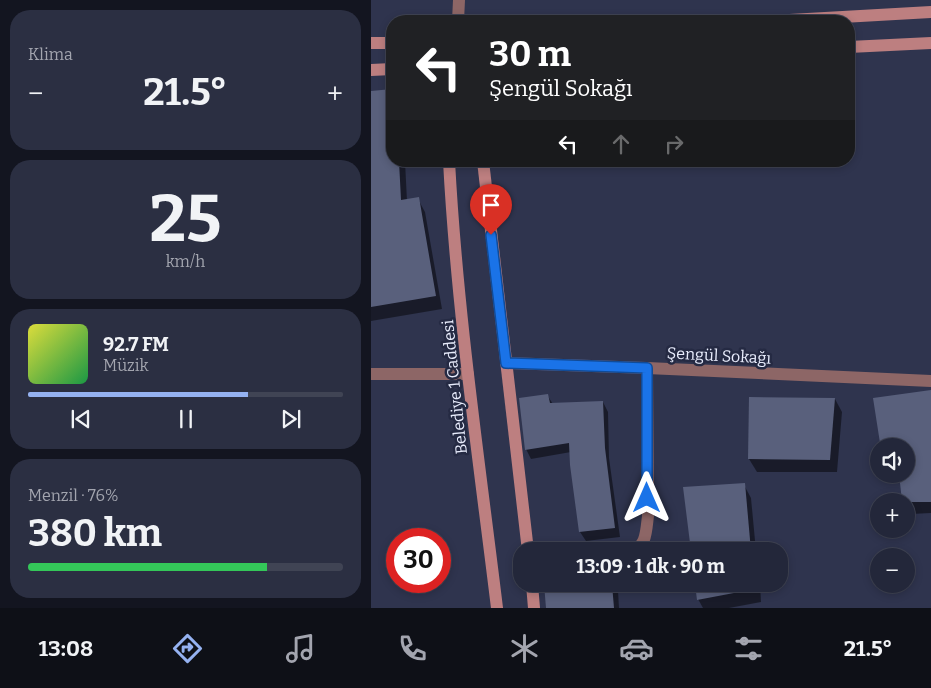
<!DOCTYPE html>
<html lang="tr">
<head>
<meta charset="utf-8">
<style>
  :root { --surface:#23273a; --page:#2b2f42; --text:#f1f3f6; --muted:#a3a5af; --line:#404454; --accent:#95b2f1 }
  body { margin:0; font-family:Bitter,serif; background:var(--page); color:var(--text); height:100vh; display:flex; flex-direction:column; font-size:19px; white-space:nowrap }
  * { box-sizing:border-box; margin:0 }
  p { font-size:16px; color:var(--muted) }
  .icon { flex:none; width:28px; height:28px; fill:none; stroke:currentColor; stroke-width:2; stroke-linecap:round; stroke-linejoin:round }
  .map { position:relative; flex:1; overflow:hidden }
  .drawer { display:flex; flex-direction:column; gap:10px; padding:10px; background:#131520; width:371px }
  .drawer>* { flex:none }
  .hud { position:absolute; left:15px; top:15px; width:469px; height:152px; border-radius:20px; box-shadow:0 2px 8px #0003,0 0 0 1px var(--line); background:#202124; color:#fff; overflow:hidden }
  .controls { position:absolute; left:499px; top:438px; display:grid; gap:10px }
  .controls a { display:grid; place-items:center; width:45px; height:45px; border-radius:50%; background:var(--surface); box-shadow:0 2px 8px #0003,0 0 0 1px var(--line); font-size:25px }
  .speed { position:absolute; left:15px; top:528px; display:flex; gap:10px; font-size:25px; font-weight:700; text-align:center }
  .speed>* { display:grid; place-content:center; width:65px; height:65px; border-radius:50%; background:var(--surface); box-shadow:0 2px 8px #0003,0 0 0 1px var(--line); line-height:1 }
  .speed .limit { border:8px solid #d22; background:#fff; color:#111 }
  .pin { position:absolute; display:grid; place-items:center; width:42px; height:42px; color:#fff; margin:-51px -21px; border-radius:50% 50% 50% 0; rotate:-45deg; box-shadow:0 0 5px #0007 }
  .pin .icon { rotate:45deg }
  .me { position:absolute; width:55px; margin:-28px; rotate:0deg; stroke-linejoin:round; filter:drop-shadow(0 0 4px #0008) }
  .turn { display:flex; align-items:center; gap:18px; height:105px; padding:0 20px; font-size:22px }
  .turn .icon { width:65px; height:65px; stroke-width:2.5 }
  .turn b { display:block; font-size:35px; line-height:42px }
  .lanes { display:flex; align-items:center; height:48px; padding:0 20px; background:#0003; justify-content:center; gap:25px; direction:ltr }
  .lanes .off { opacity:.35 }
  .big { font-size:38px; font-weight:700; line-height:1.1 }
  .drawer .card { flex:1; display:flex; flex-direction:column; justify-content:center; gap:8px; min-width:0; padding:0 18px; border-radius:20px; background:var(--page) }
  .drawer .dial { align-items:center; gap:0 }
  .dial b { font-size:65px; line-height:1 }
  .song { display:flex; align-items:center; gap:15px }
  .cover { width:60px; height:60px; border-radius:8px; background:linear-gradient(135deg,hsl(60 70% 55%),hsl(140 70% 35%)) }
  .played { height:5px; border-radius:2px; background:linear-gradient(90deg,var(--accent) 70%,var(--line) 70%) }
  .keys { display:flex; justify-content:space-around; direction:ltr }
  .heat { display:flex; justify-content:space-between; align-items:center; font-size:28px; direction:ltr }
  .charge { height:8px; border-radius:4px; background:linear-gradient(90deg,#34c759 76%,var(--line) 0) }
  .trip { position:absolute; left:142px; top:542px; width:275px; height:50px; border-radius:20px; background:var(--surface); box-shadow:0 2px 8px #0003,0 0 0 1px var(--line); font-weight:700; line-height:50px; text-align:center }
  .dock { display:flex; height:80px; justify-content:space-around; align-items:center; background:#0e1017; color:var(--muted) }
  .dock .icon { width:35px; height:35px }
  .dock .current { color:var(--accent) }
  .dock b { font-size:22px; color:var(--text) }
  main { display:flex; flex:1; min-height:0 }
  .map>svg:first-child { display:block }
  .shadow { fill:#0007 }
  .building { fill:#59607c }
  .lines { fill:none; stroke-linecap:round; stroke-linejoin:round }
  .street { stroke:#8d6666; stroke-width:12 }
  .secondary { stroke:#bd7f80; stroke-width:12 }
  .route-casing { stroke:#114b97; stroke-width:12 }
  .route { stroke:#1a73e8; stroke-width:9 }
  .labels { text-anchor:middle; stroke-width:5; stroke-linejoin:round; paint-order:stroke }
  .street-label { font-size:16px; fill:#e8ecfc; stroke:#252a43 }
</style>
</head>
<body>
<main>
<section class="drawer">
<div class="card"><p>Klima</p>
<div class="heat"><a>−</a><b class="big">21.5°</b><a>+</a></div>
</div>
<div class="card dial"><b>25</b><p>km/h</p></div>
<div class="card">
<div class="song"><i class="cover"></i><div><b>92.7 FM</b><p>Müzik</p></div></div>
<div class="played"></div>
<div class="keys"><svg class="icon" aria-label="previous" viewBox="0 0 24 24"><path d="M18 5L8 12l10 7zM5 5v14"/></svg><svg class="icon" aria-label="pause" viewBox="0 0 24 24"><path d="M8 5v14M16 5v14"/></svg><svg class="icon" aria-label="next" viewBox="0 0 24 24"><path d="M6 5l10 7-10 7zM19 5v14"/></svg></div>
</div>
<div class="card"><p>Menzil · 76%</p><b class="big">380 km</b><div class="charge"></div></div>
</section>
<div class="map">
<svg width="560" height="608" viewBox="0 0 560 608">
  <rect width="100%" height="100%" fill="#2f344e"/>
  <g class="shadow">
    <path d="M21,91V161H34L36,201L47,199L54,212L71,309L0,321V92Z"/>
    <path d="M560,392V513L540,514L535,506V501H533L529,474H535V446H512L510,442Z"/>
    <path d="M176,395L182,404L232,402L237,412L238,458L249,537L215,541L209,532L200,465V452L160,459L155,449Z"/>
    <path d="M379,398L464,399L471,412L466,472H386L378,459Z"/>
    <path d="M373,485L380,498L385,551H321L313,488Z"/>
    <path d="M174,584H243L247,591L248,608H176Z"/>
    <path d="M325,584H389L390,602L358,608H332L327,599Z"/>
  </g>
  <g class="building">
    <path d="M21,89V161H28L30,200L48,197L65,296L0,307V91Z"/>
    <path d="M560,390V502H535V501H531L528,474H535V446H525L524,442L509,443L502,398Z"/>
    <path d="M177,394L179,403L232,401L234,448L244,528L208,532L199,465L198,443L154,450L148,398Z"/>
    <path d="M378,397L464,398L459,460L377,459Z"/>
    <path d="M374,483L380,551H320L312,487Z"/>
    <path d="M173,584H241L243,608H175Z"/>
    <path d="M324,584H383L384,589L326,600Z"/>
  </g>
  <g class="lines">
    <g class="street">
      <path d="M87,21L88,0"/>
      <path d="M135,363L276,368L560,381"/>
      <path d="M0,374H97"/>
      <path d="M261,551C276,546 275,530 277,516L276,368"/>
    </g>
    <g class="secondary">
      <path d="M401,21L560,12"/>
      <path d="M0,43H21"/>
      <path d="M478,47L560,43"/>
      <path d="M0,70L21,69"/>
      <path d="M78,161C86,311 108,460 126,608"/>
      <path d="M112,161L157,551"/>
      <path d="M161,584L163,608"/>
    </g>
  </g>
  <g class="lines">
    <g class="route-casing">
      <path id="route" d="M120,235L135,363L276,368V498"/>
    </g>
    <use href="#route" class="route"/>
  </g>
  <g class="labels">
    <g class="street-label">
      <text transform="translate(348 355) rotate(3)" y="6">Şengül Sokağı</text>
      <text transform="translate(83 387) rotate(-96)" y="6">Belediye 1 Caddesi</text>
    </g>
  </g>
</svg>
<div class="controls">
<a><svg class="icon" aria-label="sound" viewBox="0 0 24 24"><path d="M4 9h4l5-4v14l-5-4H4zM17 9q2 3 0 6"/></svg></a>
<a>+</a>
<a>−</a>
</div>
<div class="speed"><div class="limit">30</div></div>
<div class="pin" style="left:120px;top:235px;background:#d93025"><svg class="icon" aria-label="arrive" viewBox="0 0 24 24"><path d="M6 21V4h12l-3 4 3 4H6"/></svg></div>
<svg class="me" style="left:276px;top:498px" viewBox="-20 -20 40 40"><path d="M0-17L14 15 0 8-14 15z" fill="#1a73e8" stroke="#fff" stroke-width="4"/></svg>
<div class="trip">13:09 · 1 dk · 90 m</div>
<div class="hud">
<div class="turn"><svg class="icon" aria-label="left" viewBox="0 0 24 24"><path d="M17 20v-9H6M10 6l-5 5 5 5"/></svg><div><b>30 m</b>Şengül Sokağı</div></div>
<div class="lanes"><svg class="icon" aria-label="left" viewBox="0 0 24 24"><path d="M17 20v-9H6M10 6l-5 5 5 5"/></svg><svg class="icon off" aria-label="ahead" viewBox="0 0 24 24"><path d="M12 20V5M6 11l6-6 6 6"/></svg><svg class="icon off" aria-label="right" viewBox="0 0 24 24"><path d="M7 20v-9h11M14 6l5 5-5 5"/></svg></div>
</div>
</div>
</main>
<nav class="dock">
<b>13:08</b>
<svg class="icon current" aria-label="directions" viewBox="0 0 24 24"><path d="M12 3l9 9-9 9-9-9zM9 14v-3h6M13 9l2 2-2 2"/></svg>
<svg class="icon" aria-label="music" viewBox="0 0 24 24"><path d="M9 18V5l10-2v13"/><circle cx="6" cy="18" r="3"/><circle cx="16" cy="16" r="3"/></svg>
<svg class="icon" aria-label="phone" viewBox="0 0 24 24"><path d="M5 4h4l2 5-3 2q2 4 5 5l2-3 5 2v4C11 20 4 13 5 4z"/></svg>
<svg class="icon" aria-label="climate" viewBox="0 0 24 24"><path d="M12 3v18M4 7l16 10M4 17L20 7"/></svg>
<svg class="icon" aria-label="car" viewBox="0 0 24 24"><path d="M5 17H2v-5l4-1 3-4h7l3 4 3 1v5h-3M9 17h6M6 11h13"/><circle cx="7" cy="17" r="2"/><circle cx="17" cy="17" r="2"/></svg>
<svg class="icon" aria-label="filters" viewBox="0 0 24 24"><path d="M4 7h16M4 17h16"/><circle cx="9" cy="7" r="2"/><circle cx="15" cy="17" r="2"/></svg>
<b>21.5°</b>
</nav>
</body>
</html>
